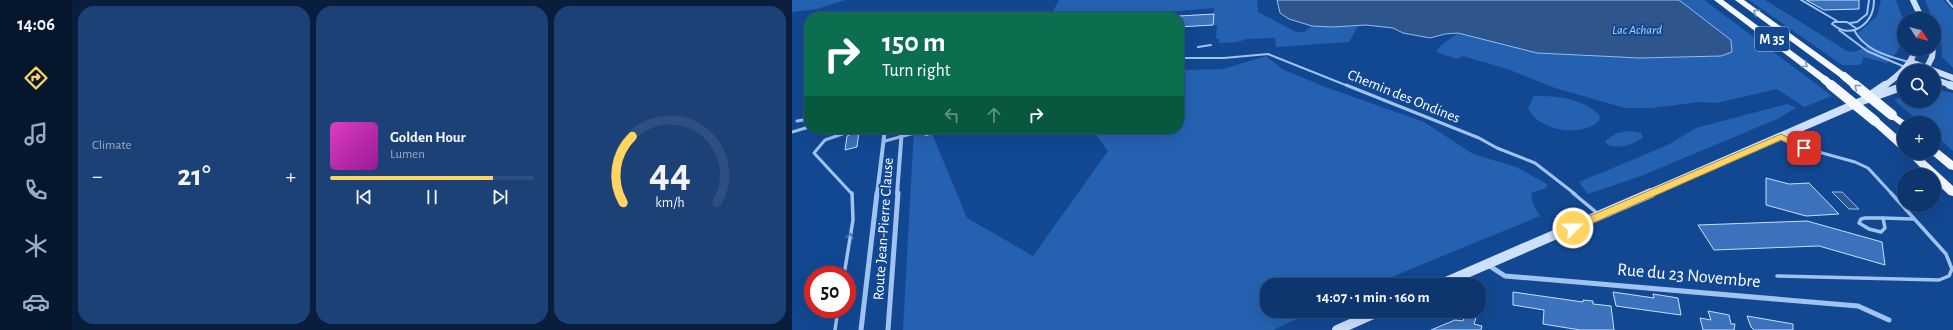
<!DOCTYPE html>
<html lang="en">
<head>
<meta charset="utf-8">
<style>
  :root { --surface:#0e366e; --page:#1c4176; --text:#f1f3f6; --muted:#9babc2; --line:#2e5081; --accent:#ffd461 }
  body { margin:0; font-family:"Alegreya Sans",sans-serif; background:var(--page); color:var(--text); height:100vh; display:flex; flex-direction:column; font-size:15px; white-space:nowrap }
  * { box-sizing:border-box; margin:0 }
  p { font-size:13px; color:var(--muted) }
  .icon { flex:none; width:22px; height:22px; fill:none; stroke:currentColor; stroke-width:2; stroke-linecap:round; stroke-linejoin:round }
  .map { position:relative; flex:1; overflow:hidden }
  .sheet { display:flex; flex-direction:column; gap:6px; padding:6px; background:#081e3c; width:720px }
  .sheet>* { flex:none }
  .hud { position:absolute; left:12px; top:12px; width:380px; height:122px; border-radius:16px; box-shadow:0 4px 16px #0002,0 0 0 1px var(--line); background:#0b6e4f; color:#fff; overflow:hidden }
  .needle { width:26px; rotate:126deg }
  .tools { position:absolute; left:1105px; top:12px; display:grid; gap:8px }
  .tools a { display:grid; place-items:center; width:44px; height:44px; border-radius:50%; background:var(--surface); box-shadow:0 4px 16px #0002,0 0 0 1px var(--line); font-size:20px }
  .speed { position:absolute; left:12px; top:266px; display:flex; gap:8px; font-size:20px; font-weight:700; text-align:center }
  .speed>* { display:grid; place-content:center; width:52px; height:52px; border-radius:50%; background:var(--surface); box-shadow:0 4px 16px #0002,0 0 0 1px var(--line); line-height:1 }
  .speed .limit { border:6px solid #d22; background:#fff; color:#111 }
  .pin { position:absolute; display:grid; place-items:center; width:34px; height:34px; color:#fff; margin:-17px; border-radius:8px; box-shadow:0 2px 6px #0006 }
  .me { position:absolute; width:44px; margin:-22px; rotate:67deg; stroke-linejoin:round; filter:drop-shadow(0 0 3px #0008) }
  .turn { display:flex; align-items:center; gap:14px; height:84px; padding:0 12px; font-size:18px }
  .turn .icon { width:52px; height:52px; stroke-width:2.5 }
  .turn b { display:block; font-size:28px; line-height:34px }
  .lanes { display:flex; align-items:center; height:38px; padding:0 12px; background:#0003; justify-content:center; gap:20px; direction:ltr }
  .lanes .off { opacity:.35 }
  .big { font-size:30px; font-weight:700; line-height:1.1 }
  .sheet .widget { flex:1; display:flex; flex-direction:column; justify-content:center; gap:6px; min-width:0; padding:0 14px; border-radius:16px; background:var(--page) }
  .sheet .dial { align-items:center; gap:0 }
  .dial svg { height:104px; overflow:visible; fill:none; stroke:var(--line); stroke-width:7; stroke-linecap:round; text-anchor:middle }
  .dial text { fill:var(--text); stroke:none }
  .song { display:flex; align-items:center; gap:12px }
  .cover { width:48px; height:48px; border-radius:6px; background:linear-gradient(135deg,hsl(310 70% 55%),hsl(300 70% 35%)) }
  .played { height:4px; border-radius:2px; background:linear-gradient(90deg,var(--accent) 80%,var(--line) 80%) }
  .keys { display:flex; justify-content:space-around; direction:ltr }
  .heat { display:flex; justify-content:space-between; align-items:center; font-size:22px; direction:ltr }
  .sheet .tiles { flex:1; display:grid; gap:6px; grid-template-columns:repeat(3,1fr) }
  .trip { position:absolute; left:468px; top:278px; width:226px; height:40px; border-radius:16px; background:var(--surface); box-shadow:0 4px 16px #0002,0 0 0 1px var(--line); font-weight:700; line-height:40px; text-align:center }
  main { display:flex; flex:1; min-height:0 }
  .tab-bar { display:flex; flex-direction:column; width:72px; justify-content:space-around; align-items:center; background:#06162c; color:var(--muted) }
  .tab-bar .icon { width:28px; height:28px }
  .tab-bar .current { color:var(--accent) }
  .tab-bar b { font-size:18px; color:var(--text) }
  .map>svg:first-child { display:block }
  .green { fill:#2462b1 }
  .water { fill:#2e568d; stroke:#91bef5 }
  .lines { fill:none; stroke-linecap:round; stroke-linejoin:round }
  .stream { stroke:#91bef5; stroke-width:4 }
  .building { fill:#3b72bb; stroke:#c7defd }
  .service-far2 { stroke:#a0c3f2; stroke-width:2 }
  .service-far1 { stroke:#a0c3f2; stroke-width:3 }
  .service { stroke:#a0c3f2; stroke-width:3.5 }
  .minor-far1 { stroke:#a0c3f2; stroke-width:4 }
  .minor { stroke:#a0c3f2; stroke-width:5 }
  .secondary-far2 { stroke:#cee1fc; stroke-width:6 }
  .secondary-far1 { stroke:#cee1fc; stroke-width:8 }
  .secondary { stroke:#cee1fc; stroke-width:10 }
  .trunk { fill:#f5f8ff; fill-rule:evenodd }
  .trunk-bridge-far1 { stroke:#f5f8ff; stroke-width:8 }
  .trunk-bridge { stroke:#f5f8ff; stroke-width:10 }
  .oneway { stroke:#7897c3 }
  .oneway2 { stroke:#4473b4 }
  .route { fill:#ffd461; stroke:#a68a3f }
  .labels { text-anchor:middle; stroke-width:4; stroke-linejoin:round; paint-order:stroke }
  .far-water-label { font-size:13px; font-style:italic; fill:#accef9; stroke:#124892 }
  .shield { fill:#124892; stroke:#b8c8de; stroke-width:1 }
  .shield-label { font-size:14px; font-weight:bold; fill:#fff }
  .street-label { font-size:15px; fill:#fff; stroke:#124892 }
  .near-street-label { font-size:18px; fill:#fff; stroke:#124892 }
</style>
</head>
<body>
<main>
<nav class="tab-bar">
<b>14:06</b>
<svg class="icon current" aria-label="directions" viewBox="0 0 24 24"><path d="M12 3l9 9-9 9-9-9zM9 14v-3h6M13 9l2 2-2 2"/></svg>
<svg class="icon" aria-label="music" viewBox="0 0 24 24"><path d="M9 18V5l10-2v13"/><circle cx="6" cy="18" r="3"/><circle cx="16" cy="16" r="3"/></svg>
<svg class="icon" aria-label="phone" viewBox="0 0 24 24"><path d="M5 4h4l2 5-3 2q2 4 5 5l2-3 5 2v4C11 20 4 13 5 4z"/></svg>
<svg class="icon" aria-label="climate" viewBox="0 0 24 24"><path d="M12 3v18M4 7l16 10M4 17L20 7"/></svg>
<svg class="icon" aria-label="car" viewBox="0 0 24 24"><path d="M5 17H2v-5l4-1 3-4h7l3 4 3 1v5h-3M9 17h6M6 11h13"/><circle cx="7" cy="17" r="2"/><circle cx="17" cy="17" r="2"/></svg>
</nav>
<section class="sheet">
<div class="tiles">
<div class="widget"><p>Climate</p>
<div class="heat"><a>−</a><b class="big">21°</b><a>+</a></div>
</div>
<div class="widget">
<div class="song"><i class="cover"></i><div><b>Golden Hour</b><p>Lumen</p></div></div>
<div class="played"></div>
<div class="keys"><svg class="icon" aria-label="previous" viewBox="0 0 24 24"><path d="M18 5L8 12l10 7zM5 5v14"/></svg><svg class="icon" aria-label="pause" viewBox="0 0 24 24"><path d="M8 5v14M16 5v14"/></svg><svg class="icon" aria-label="next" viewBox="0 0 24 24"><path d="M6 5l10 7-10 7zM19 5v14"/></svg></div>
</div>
<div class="widget dial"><svg viewBox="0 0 100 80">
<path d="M14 69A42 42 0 1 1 86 69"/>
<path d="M14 69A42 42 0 0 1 21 18" stroke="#ffd461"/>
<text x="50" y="56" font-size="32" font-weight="700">44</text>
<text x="50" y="72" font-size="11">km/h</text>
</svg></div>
</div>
</section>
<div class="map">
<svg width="1161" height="330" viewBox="0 0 1161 330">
  <rect width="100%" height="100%" fill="#124892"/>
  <g class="green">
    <path d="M0,0H53L25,9L0,12Z"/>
    <path d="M267,0H465L466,12L504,32H512L520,26H566L557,42L484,47L483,38L455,39L445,42L427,43V39H424L425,26L421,25L422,8L374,12V17H258Z"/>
    <path d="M887,0H912L1040,96L1012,107L985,89L924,103L907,102L859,108H833L763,88L718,70L671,56L665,59L644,52L648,46L666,33L745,53L848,58L929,56L939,40Z"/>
    <path d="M957,0H973L1055,51L1062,52L1078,46L1068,38L1066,33L1085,16L1089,0H1104L1112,22L1110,38L1106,51L1095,63L1071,57L1070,63L1066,65H1050Z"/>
    <path d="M1133,0H1151L1161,10V68L1150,57L1149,39Z"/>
    <path d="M474,56L490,69L533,87L632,122L681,154L724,167L755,184V188L739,193L741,204L748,216L580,285H475V311H522L481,330H111L122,129H138L175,218L241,256L316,151L300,129H387V75L393,70L431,69Z"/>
    <path d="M1142,89L1161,93V151L1142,134V123H1129L1102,100L1112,96V101H1142Z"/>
    <path d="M742,96C765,96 792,98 808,116L807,121C791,135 764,132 747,121C743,119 739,113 736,109Z"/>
    <path d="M995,104L1004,108L985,119L849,176L796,194L787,182L876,145L904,128Z"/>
    <path d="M838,131L849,133L851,138C838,145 830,149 816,145L813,141L825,133Z"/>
  </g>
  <g class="water">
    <path d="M485,0H887L939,40L940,52L929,56L848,58L745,53L666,33L653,34L638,38L611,33L601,28L574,25L541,27L520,26L497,19L488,13Z"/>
    <path d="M1040,192H1050L1067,209H1057Z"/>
  </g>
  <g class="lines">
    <path class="stream" d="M134,134L150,129"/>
  </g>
  <g class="building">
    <path d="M1014,0H1067V9L1032,10Z"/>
    <path d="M422,14L421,25L387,27V16Z"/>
    <path d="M67,131L65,147L53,150L55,136Z"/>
    <path d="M974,178L997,184L1017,183L1047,214L1014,216L974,205Z"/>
    <path d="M1015,221L1090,242L1093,265L1027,246L922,250L906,225Z"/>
    <path d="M721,292L791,302V300L801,301V304L819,306L822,330H788L751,324L752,310L721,305Z"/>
    <path d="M821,292L862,298L861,294L886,298L889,315L824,306Z"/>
    <path d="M916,311L937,315L939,324H943L942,330H911L908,318L919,320Z"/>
    <path d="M673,315L684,318L682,324L690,326L689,330H639L663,320L671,321Z"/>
    <path d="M955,316L1001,324V330H962L959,327Z"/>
  </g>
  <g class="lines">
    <g class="service-far2">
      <path d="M1009,0L1045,21"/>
      <path d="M1155,0L1161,7"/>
      <path d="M1042,22H1055L1065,29C1055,33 1048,30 1040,24Z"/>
      <path d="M1058,23L1065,22L1075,14L1077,0"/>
      <path d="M1065,29C1077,23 1082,13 1082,0"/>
      <path d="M1047,30L1075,51L1113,67"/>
      <path d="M1062,30C1073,51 1096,56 1117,62"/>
      <path d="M406,47L419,45"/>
      <path d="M387,58H432L476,54L556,86"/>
    </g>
    <g class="service-far1">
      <path d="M554,85L687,138L705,148L743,163L783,194"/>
      <path d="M5,121L17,119"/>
      <path d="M0,132L17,127"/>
      <path d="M991,137L1012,148L1063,162L1076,168L1100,194"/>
      <path d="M93,141L137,129"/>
      <path d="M60,194L22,153L33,140L65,129"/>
    </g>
    <g class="service">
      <path d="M781,193L805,213"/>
      <path d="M1073,218H1091L1093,228L1089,232L1077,229L1067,223L1069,219Z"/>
      <path d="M1091,218L1121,219"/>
      <path d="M52,275L61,220L60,193"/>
      <path d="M985,276L1147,280L1157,276L1160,269L1154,254L1099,193"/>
      <path d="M43,330L46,309"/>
    </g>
    <g class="minor-far1">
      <path d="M85,194L93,129"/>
      <path d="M105,194L110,129"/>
    </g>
    <g class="minor">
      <path d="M696,265L713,276L1066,306L1097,320"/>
      <path d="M69,330L85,193"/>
      <path d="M96,330L106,193"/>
    </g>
    <g class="secondary-far2">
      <path d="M1121,0L1130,19"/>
      <path d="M1142,39V41"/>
      <path d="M1119,62L1161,78"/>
      <path d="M1133,71L1140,57L1141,49"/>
      <path d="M1142,79L1161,86"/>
      <path d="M1092,86C1106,76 1118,66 1124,49"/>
    </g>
    <g class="secondary-far1">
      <path d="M1158,85L1161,86"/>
      <path d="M1077,96L1093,85"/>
      <path d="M856,194L1070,101L1112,86"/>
    </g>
    <g class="secondary">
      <path d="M647,285L859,193"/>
      <path d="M545,330L588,311"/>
    </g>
    <g class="trunk">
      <path d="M922,0H931L1036,78V82H1030Z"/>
      <path d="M943,0H952L1057,76L1055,78H1049Z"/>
      <path d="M1100,112L1116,123H1112V128L1097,117L1095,115Z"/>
      <path d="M1083,118L1087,119L1112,141V150L1108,149L1079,123L1078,121Z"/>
      <path d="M1142,148L1146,149L1161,161V170L1157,169L1138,153H1142Z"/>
      <path d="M1114,153H1125L1161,186V196L1157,195L1142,181V175H1136Z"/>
    </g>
    <g class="trunk-bridge-far1">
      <path d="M1052,76L1064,86"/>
      <path d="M1033,80L1040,86"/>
    </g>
    <g class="trunk-bridge">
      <path d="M1039,85L1083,121"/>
      <path d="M1063,85L1100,115"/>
    </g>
  </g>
  <defs><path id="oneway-chevron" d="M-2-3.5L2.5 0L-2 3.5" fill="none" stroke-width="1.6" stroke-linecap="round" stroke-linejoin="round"/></defs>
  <g class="oneway">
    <use href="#oneway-chevron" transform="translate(964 12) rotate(-145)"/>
    <use href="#oneway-chevron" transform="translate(1013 65) rotate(38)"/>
    <use href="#oneway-chevron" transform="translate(1065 87) rotate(-141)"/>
  </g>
  <use class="oneway2" href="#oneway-chevron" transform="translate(58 236) rotate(-81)"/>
  <path class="route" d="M989,134L1017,148L1015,150H1009L989,140L785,230H777L776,228L777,225Z"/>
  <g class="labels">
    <g class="far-water-label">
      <text x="845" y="34">Lac Achard</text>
    </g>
    <rect class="shield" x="963" y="27" width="34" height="24" rx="3"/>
    <g class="shield-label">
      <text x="980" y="44">M 35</text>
    </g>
    <g class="street-label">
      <text transform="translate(612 96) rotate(22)" y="5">Chemin des Ondines</text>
      <text transform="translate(91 229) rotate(-86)" y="5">Route Jean-Pierre Clause</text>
    </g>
    <g class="near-street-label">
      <text transform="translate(897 275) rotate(5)" y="6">Rue du 23 Novembre</text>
    </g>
  </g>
</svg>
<div class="tools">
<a><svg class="needle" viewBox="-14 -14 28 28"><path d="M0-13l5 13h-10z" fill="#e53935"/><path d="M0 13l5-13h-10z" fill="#9babc2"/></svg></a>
<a><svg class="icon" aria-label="search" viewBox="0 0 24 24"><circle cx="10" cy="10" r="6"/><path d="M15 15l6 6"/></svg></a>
<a>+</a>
<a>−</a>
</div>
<div class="speed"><div class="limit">50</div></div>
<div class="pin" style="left:1012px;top:148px;background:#d93025"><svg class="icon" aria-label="arrive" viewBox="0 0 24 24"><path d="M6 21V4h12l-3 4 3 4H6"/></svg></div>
<svg class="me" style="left:781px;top:228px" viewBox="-20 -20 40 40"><circle r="17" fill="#ffd461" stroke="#fff" stroke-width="3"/><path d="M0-11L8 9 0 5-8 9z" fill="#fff"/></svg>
<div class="trip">14:07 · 1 min · 160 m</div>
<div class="hud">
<div class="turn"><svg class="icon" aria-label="right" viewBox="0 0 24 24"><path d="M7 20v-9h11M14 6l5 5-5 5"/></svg><div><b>150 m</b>Turn right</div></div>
<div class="lanes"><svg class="icon off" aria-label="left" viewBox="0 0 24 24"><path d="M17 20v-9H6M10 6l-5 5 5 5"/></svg><svg class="icon off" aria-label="ahead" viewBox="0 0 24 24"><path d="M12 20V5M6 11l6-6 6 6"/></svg><svg class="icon" aria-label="right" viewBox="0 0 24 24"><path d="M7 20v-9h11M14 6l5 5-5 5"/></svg></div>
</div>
</div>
</main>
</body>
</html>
